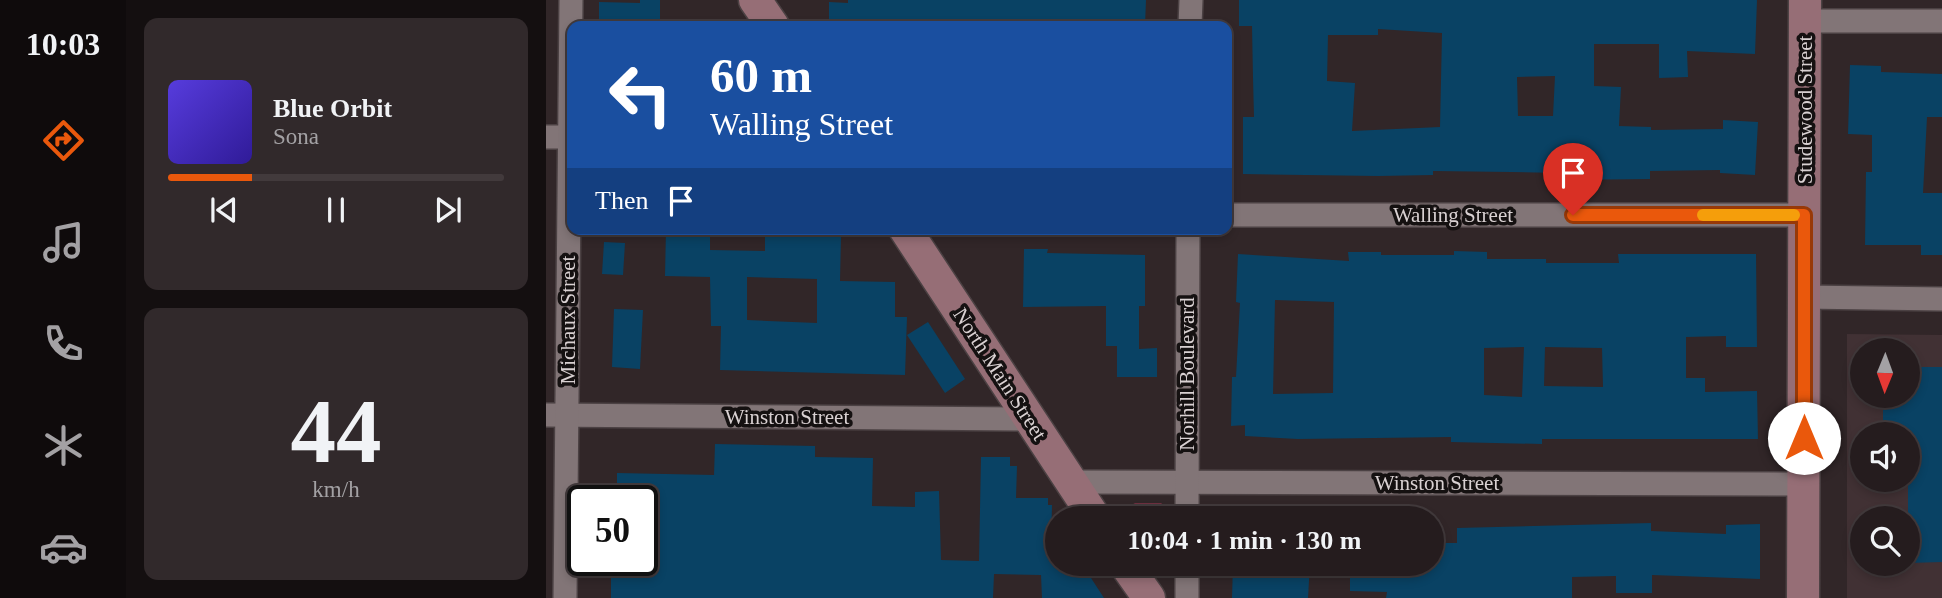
<!DOCTYPE html>
<html lang="en">
<head>
<meta charset="utf-8">
<style>
  :root { --surface:#251c1e; --page:#31292b; --text:#f1f3f6; --muted:#a3a1a4; --line:#423a3c; --accent:#ea580c }
  body { margin:0; font-family:"Times New Roman",serif; background:var(--page); color:var(--text); height:100vh; display:flex; flex-direction:column; font-size:26px; white-space:nowrap }
  * { box-sizing:border-box; margin:0 }
  p { font-size:23px; color:var(--muted) }
  .icon { flex:none; width:38px; height:38px; fill:none; stroke:currentColor; stroke-width:2; stroke-linecap:round; stroke-linejoin:round }
  .map { position:relative; flex:1; overflow:hidden }
  .details { display:flex; flex-direction:column; gap:18px; padding:18px; background:#140f10; width:420px }
  .details>* { flex:none }
  .hud { position:absolute; left:21px; top:21px; width:665px; height:214px; border-radius:14px; box-shadow:0 4px 10px #0003,0 0 0 2px var(--line); background:#1a4fa0; color:#fff; overflow:hidden }
  .needle { width:46px; rotate:181deg }
  .buttons { position:absolute; left:1304px; top:338px; display:grid; gap:14px }
  .buttons a { display:grid; place-items:center; width:70px; height:70px; border-radius:50%; background:var(--surface); box-shadow:0 4px 10px #0003,0 0 0 2px var(--line); font-size:35px }
  .speed { position:absolute; left:21px; top:485px; display:flex; gap:14px; font-size:35px; font-weight:700; text-align:center }
  .speed>* { display:grid; place-content:center; width:91px; height:91px; border-radius:50%; background:var(--surface); box-shadow:0 4px 10px #0003,0 0 0 2px var(--line); line-height:1 }
  .speed .limit { border:4px solid #111; border-radius:10px; background:#fff; color:#111 }
  .pin { position:absolute; display:grid; place-items:center; width:60px; height:60px; color:#fff; margin:-72px -30px; border-radius:50% 50% 50% 0; rotate:-45deg; box-shadow:0 0 7px #0007 }
  .pin .icon { rotate:45deg }
  .me { position:absolute; width:77px; margin:-38px; rotate:0deg; stroke-linejoin:round; filter:drop-shadow(0 0 5px #0008) }
  .turn { display:flex; align-items:center; gap:24px; height:147px; padding:0 28px; font-size:32px }
  .turn .icon { width:91px; height:91px; stroke-width:2.5 }
  .turn b { display:block; font-size:49px; line-height:60px }
  .then { display:flex; align-items:center; height:66px; padding:0 28px; background:#0003; gap:14px; font-size:26px }
  .details .card { flex:1; display:flex; flex-direction:column; justify-content:center; gap:10px; min-width:0; padding:0 24px; border-radius:14px; background:var(--page) }
  .details .dial { align-items:center; gap:0 }
  .dial b { font-size:91px; line-height:1 }
  .song { display:flex; align-items:center; gap:21px }
  .cover { width:84px; height:84px; border-radius:10px; background:linear-gradient(135deg,hsl(250 70% 55%),hsl(250 70% 35%)) }
  .played { height:7px; border-radius:4px; background:linear-gradient(90deg,var(--accent) 25%,var(--line) 25%) }
  .keys { display:flex; justify-content:space-around; direction:ltr }
  .trip { position:absolute; left:499px; top:506px; width:399px; height:70px; border-radius:35px; background:var(--surface); box-shadow:0 4px 10px #0003,0 0 0 2px var(--line); font-weight:800; line-height:70px; text-align:center }
  main { display:flex; flex:1; min-height:0 }
  .dock { display:flex; flex-direction:column; width:126px; justify-content:space-around; align-items:center; background:#0f0b0c; color:var(--muted) }
  .dock .icon { width:49px; height:49px }
  .dock .on { color:var(--accent) }
  .dock b { font-size:32px; color:var(--text) }
  .map>svg:first-child { display:block }
  .built { fill:#413134; fill-rule:evenodd }
  .green { fill:#6e2f3f }
  .building { fill:#094264; fill-rule:evenodd }
  .lines { fill:none; stroke-linecap:round; stroke-linejoin:round }
  .street-casing { stroke:#4b4143; stroke-width:26 }
  .secondary-casing { stroke:#4b4143; stroke-width:35 }
  .street { stroke:#827577; stroke-width:23 }
  .secondary { stroke:#966e76; stroke-width:32 }
  .route-casing { stroke:#983908; stroke-width:18 }
  .route { stroke:#ea580c; stroke-width:12 }
  .slow { stroke:#f59e0b; stroke-width:12 }
  .labels { text-anchor:middle; stroke-width:7; stroke-linejoin:round; paint-order:stroke }
  .street-label { font-size:21px; fill:#d9d1d2; stroke:#151111 }
</style>
</head>
<body>
<main>
<nav class="dock">
<b>10:03</b>
<svg class="icon on" aria-label="directions" viewBox="0 0 24 24"><path d="M12 3l9 9-9 9-9-9zM9 14v-3h6M13 9l2 2-2 2"/></svg>
<svg class="icon" aria-label="music" viewBox="0 0 24 24"><path d="M9 18V5l10-2v13"/><circle cx="6" cy="18" r="3"/><circle cx="16" cy="16" r="3"/></svg>
<svg class="icon" aria-label="phone" viewBox="0 0 24 24"><path d="M5 4h4l2 5-3 2q2 4 5 5l2-3 5 2v4C11 20 4 13 5 4z"/></svg>
<svg class="icon" aria-label="climate" viewBox="0 0 24 24"><path d="M12 3v18M4 7l16 10M4 17L20 7"/></svg>
<svg class="icon" aria-label="car" viewBox="0 0 24 24"><path d="M5 17H2v-5l4-1 3-4h7l3 4 3 1v5h-3M9 17h6M6 11h13"/><circle cx="7" cy="17" r="2"/><circle cx="17" cy="17" r="2"/></svg>
</nav>
<section class="details">
<div class="card">
<div class="song"><i class="cover"></i><div><b>Blue Orbit</b><p>Sona</p></div></div>
<div class="played"></div>
<div class="keys"><svg class="icon" aria-label="previous" viewBox="0 0 24 24"><path d="M18 5L8 12l10 7zM5 5v14"/></svg><svg class="icon" aria-label="pause" viewBox="0 0 24 24"><path d="M8 5v14M16 5v14"/></svg><svg class="icon" aria-label="next" viewBox="0 0 24 24"><path d="M6 5l10 7-10 7zM19 5v14"/></svg></div>
</div>
<div class="card dial"><b>44</b><p>km/h</p></div>
</section>
<div class="map">
<svg width="1396" height="598" viewBox="0 0 1396 598">
  <rect width="100%" height="100%" fill="#312628"/>
  <path class="built" d="M1301,334L1396,335V598H1301ZM1316,350H1362V396H1316ZM1316,434H1362V480H1316ZM1316,518H1362V564H1316Z"/>
  <path class="green" d="M589,503H615L624,510L626,518H592L584,506Z"/>
  <g class="building">
    <path d="M94,0H114V26H53V2L94,3Z"/>
    <path d="M302,0H600L599,26L283,24V2L302,3Z"/>
    <path d="M693,0H1211L1209,54L1141,51L1142,77L1113,78V44H1048V86L1075,87L1073,126L1105,127V130L1177,129V120L1212,122L1209,175L1174,173V170L1104,171V179L1016,180V173L965,172L887,171V175L832,176L697,174V117H708L707,78L706,26H693ZM832,29L896,33L894,127L806,131L809,83L781,81L782,35H832ZM1009,76L1007,116H972L971,77Z"/>
    <path d="M1304,65L1335,66V72L1396,74V117H1381L1377,193H1396V255H1375V245H1319L1320,172H1326V135L1302,134Z"/>
    <path d="M120,229H164V250L219,251V229H267V234L295,235L294,281L349,282V317H361L359,375L174,370L175,326H165L164,277L119,276ZM201,277L271,279V323L201,320Z"/>
    <path d="M58,242L79,243L77,275L56,274Z"/>
    <path d="M478,249H502L501,253L599,255V306H593V349L611,348V377H571V346H560V306L477,307Z"/>
    <path d="M908,251L941,252V259H1000V263H1073L1072,254H1210L1211,347H1180V336L1140,337V378H1159V392L1211,391L1212,439H996V444L905,442V437L752,439L699,436V425L685,426L686,377H690L694,303L690,302L692,254L803,261L802,252H835V255H908ZM729,300L788,302L787,393L727,394ZM978,347L976,397L938,395V348ZM999,347L1056,348L1057,387L998,386Z"/>
    <path d="M68,309L97,310L94,369L66,367Z"/>
    <path d="M382,322L419,379L399,393L361,335Z"/>
    <path d="M1362,367H1396V562L1362,563V434H1337V396H1362Z"/>
    <path d="M169,444L269,446V457L327,458L326,506L369,507V492L393,491L395,560L433,561L435,457H464V466H471L470,498H502V505H506L505,547L511,549V564H536L558,598H496L495,575L448,574L447,598H65V561H96V500H71V473L168,475Z"/>
    <path d="M1105,523V531L1180,534V525L1214,524V579L1106,575V593H1070V576L1026,577V598H840L841,592L804,591V564H886V543H911V528Z"/>
    <path d="M687,564H764L762,598H686Z"/>
  </g>
  <g class="lines">
    <g class="street-casing">
      <g id="street">
        <path d="M1259,21H1396"/>
        <path d="M644,26L645,0"/>
        <path d="M0,137H26"/>
        <path d="M681,215H1258"/>
        <path d="M1258,297L1396,299"/>
        <path d="M0,415L483,419"/>
        <path d="M525,482L1257,484"/>
        <path d="M641,518L642,229"/>
        <path d="M19,598L25,0"/>
        <path d="M641,598V564"/>
      </g>
    </g>
    <g class="secondary-casing">
      <g id="secondary">
        <path d="M209,0L227,26"/>
        <path d="M359,229L549,518"/>
        <path d="M579,564L603,598"/>
        <path d="M1257,598L1259,0"/>
      </g>
    </g>
    <use href="#street" class="street"/>
    <use href="#secondary" class="secondary"/>
  </g>
  <g class="lines">
    <g class="route-casing">
      <path id="route" d="M1027,215H1258V438"/>
    </g>
    <use href="#route" class="route"/>
    <path class="slow" d="M1157,215H1248"/>
  </g>
  <g class="labels">
    <g class="street-label">
      <text transform="translate(1259 110) rotate(-90)" y="7">Studewood Street</text>
      <text x="907" y="222">Walling Street</text>
      <text transform="translate(22 320) rotate(-90)" y="7">Michaux Street</text>
      <text transform="translate(454 374) rotate(57)" y="7">North Main Street</text>
      <text transform="translate(641 374) rotate(-90)" y="7">Norhill Boulevard</text>
      <text x="241" y="424">Winston Street</text>
      <text x="891" y="490">Winston Street</text>
    </g>
  </g>
</svg>
<div class="buttons">
<a><svg class="needle" viewBox="-14 -14 28 28"><path d="M0-13l5 13h-10z" fill="#e53935"/><path d="M0 13l5-13h-10z" fill="#a3a1a4"/></svg></a>
<a><svg class="icon" aria-label="sound" viewBox="0 0 24 24"><path d="M4 9h4l5-4v14l-5-4H4zM17 9q2 3 0 6"/></svg></a>
<a><svg class="icon" aria-label="search" viewBox="0 0 24 24"><circle cx="10" cy="10" r="6"/><path d="M15 15l6 6"/></svg></a>
</div>
<div class="speed"><div class="limit">50</div></div>
<div class="pin" style="left:1027px;top:215px;background:#d93025"><svg class="icon" aria-label="arrive" viewBox="0 0 24 24"><path d="M6 21V4h12l-3 4 3 4H6"/></svg></div>
<svg class="me" style="left:1258px;top:438px" viewBox="-20 -20 40 40"><circle r="19" fill="#fff"/><path d="M0-13L10 11 0 6-10 11z" fill="#ea580c"/></svg>
<div class="trip">10:04 · 1 min · 130 m</div>
<div class="hud">
<div class="turn"><svg class="icon" aria-label="left" viewBox="0 0 24 24"><path d="M17 20v-9H6M10 6l-5 5 5 5"/></svg><div><b>60 m</b>Walling Street</div></div>
<div class="then">Then<svg class="icon" aria-label="arrive" viewBox="0 0 24 24"><path d="M6 21V4h12l-3 4 3 4H6"/></svg></div>
</div>
</div>
</main>
</body>
</html>
